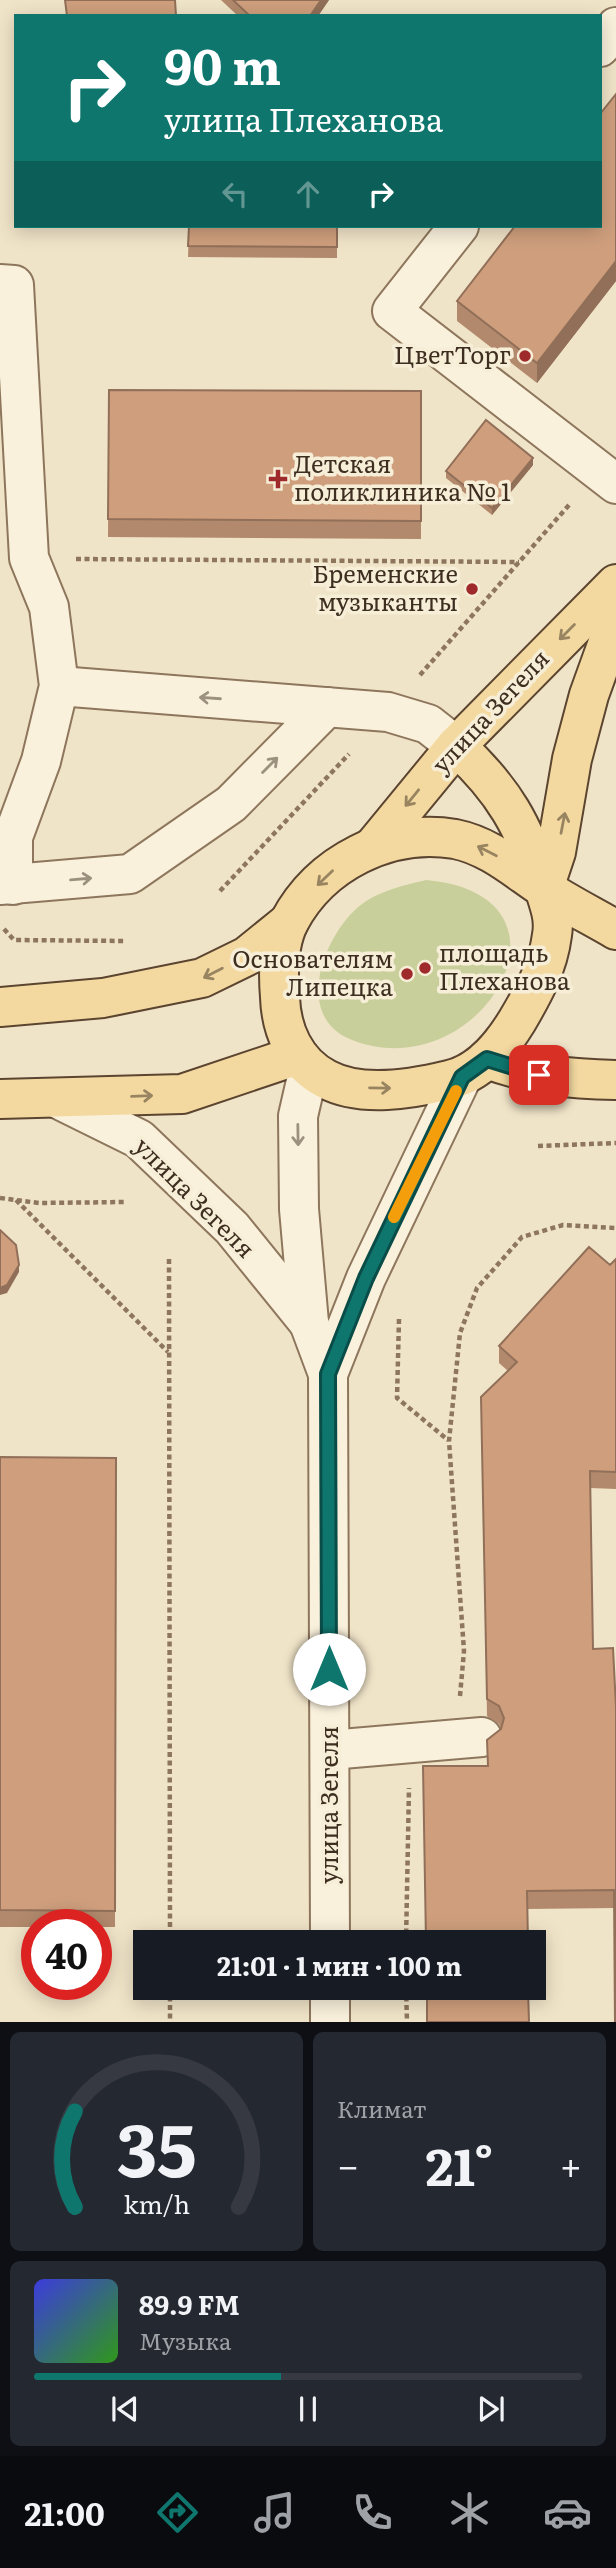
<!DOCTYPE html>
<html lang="ru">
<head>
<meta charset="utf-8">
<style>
  :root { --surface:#171b24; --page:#242831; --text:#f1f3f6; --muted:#9ea1a6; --line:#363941; --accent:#0f766e }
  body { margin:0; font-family:Literata,serif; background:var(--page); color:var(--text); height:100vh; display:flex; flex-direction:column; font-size:26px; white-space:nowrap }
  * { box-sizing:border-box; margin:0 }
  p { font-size:23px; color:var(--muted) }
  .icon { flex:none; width:38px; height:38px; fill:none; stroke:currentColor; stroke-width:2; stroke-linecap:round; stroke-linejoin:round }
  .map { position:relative; height:2022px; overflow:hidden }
  .side { display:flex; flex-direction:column; gap:10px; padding:10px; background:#0d0f14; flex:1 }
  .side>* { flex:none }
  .banner { position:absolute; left:14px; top:14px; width:588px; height:214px; border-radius:0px; box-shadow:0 4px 18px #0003; background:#0f766e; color:#fff; overflow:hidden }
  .speed { position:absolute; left:21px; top:1909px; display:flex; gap:14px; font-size:35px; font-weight:700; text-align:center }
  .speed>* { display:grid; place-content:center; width:91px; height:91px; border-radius:50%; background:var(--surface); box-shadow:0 4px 18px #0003; line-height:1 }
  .speed .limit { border:10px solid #d22; background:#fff; color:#111 }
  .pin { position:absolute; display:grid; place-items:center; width:60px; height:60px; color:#fff; margin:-30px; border-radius:14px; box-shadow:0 4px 10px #0006 }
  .me { position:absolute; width:77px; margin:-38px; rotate:0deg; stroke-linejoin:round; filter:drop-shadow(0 0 5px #0008) }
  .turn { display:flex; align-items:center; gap:24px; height:147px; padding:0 35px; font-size:32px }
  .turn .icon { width:91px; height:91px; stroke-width:2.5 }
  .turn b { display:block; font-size:49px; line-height:60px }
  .lanes { display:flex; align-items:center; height:66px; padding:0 35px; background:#0003; justify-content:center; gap:35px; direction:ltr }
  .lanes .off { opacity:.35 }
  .big { font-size:52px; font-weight:700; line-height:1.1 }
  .side .tile { flex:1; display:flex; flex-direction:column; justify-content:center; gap:10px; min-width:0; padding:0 24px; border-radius:10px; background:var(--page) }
  .side .dial { align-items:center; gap:0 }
  .dial svg { height:182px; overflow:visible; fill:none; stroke:var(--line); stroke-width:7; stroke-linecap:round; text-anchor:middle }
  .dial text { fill:var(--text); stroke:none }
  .song { display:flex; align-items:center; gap:21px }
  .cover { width:84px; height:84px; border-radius:10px; background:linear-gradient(135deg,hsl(240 70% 55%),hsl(110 70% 35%)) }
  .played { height:7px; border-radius:4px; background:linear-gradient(90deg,var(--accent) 45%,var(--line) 45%) }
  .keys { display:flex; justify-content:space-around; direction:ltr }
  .heat { display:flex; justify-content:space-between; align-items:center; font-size:38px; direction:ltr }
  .side .tiles { flex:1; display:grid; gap:10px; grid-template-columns:1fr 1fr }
  .tile:last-child { grid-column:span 2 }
  .trip { position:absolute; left:133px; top:1930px; width:413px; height:70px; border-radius:0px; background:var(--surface); box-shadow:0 4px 18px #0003; font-weight:700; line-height:70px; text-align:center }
  .tabs { display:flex; height:112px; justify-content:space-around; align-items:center; background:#090b0e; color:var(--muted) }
  .tabs .icon { width:49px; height:49px }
  .tabs .selected { color:var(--accent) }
  .tabs b { font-size:32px; color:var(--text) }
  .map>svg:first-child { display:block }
  .grass { fill:#c9cf9b }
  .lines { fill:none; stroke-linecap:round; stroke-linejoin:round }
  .minor-casing { stroke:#8d765c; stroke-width:42 }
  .major-casing { stroke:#5b4430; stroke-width:42 }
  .path { stroke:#8d765c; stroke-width:4.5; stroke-dasharray:5 3.5; stroke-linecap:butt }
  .minor { stroke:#faf1dc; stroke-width:38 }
  .major { stroke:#f3d9a0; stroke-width:38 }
  .wall { fill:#b2896c }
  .shaded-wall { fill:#916f58 }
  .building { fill:#cf9f7d; stroke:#916f58; stroke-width:2 }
  .oneway { stroke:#988460 }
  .oneway2 { stroke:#9c907e }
  .route-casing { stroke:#0a4d48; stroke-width:18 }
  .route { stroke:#0f766e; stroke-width:12 }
  .slow { stroke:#f59e0b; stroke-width:12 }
  .poi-dot { fill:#9e2a2b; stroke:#f7eed8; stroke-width:2.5 }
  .labels { text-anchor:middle; stroke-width:7; stroke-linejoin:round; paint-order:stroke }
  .poi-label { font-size:24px; fill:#3d2e20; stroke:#f7eed8; text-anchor:end }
  .street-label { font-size:24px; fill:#3d2e20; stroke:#f7eed8 }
</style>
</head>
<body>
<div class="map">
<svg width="616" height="2022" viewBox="0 0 616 2022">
  <rect width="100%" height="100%" fill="#f0e4c8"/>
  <path class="grass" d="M426,880C594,895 480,1090 352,1040C295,1018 321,943 354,911C373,892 401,886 426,880Z"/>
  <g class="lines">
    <g class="minor-casing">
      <g id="minor">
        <path d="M600,47L616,27"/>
        <path d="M459,226L392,311L616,484"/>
        <path d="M0,284L14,285L29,558L49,607L59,686L41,761L13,837V885"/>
        <path d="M59,686L388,712L428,724L456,746"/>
        <path d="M0,885L130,874L231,804L327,707"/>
        <path d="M309,1068L298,1116L299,1209L309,1323L328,1374L330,1942"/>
        <path d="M58,1099L139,1139L232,1228L309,1323"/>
        <path d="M328,1374L366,1278L462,1077"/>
        <path d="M330,1750L482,1737"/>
        <path d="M330,1988V2022"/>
      </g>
    </g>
    <g class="major-casing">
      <g id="major">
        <path d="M456,746C504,790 524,826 544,888C549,904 555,918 552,935C548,967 533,994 517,1021C501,1047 480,1073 449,1080C412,1089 361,1098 326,1079C295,1063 281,1030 280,997C278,973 278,944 289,922C320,863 389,828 455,839C490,846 516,870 545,889C568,904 592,916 616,930"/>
        <path d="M373,847L456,746L616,584"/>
        <path d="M544,888L556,852L572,759L589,695L616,620"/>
        <path d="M0,1007L103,998L202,978L247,956L289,922"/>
        <path d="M487,1059C530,1075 570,1079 616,1080"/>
        <path d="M0,1099L182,1094L298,1055"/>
      </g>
    </g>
    <g class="path">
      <path d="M76,559L519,562"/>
      <path d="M420,675L569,505"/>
      <path d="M220,891L349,754"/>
      <path d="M4,929L14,940L124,941"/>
      <path d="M538,1146L616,1143"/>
      <path d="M0,1198L39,1203L126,1202"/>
      <path d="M16,1200L168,1352"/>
      <path d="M169,1259L170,1942"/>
      <path d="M399,1319L397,1398L448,1440"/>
      <path d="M460,1696L464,1651L449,1441L460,1333L477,1288L522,1237L563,1225L616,1228"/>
      <path d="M406,1942L409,1788"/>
      <path d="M170,1988V2022"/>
      <path d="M406,1988L407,2022"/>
    </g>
    <use href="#minor" class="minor"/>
    <use href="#major" class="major"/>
  </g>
  <g class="wall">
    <path d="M221,0H329L318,16H238Z"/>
    <path d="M616,94V281L537,383L457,321V301Z"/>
    <path d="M189,226H337V258L188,257Z"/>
    <path d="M109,390L421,391V539L108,537Z"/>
    <path d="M533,465L492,515L446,478V471Z"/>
    <path d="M616,1259V1489L590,1488L593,1649L613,1648L614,1908L527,1909L487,1766L501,1729L499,1724L487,1716L481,1397L508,1371L499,1363V1346L610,1265Z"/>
    <path d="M0,1457L116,1458L115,1927H96V1925H37V1927H0Z"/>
  </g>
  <g class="shaded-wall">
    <path d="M321,0H329L318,16H310Z"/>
    <path d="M616,261V281L537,383V363Z"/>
    <path d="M533,458V465L492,515V508Z"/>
    <path d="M19,1265V1272L7,1293L0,1295V1288Z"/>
  </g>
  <g class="building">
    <path d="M65,0H175L176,16H67Z"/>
    <path d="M233,0H321L310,16H250Z"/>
    <path d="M616,94V261L537,363L457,301L515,226H600V114Z"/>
    <path d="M189,226H337V247L188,246Z"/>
    <path d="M109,390L421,391V521L108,519Z"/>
    <path d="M486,420L533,458L492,508L446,471Z"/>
    <path d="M0,1230L16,1245L19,1265L7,1285L0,1288Z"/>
    <path d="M589,1247L610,1265L616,1259V1472L590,1471L593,1649L613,1648L616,1707V2022H615L614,1890L527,1891L528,1942H426L423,1766H488L487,1740L501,1729L504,1718L499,1706L487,1699L481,1397L517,1362L499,1346Z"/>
    <path d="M0,1457L116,1458L115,1911L0,1910Z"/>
    <path d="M427,1988H528L529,2022H427Z"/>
  </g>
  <defs><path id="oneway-shaft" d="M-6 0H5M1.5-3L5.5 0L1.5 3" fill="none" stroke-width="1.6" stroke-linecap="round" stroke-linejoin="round" transform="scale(1.75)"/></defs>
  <g class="oneway">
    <use href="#oneway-shaft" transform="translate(567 632) rotate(135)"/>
    <use href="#oneway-shaft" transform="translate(412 798) rotate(129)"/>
    <use href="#oneway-shaft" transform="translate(563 823) rotate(-79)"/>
    <use href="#oneway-shaft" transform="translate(487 851) rotate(-153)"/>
    <use href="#oneway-shaft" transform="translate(325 878) rotate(136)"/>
    <use href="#oneway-shaft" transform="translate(213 973) rotate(153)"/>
    <use href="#oneway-shaft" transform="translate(380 1088) rotate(1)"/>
    <use href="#oneway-shaft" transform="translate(142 1096) rotate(-2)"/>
  </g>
  <g class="oneway2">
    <use href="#oneway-shaft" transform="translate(210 698) rotate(-176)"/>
    <use href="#oneway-shaft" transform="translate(270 765) rotate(-45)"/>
    <use href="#oneway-shaft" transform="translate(81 879) rotate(-5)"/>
    <use href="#oneway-shaft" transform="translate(298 1135) rotate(89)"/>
  </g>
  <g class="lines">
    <g class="route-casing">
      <path id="route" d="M329,1669L328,1374L366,1278L462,1077L487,1059L539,1075"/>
    </g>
    <use href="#route" class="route"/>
    <path class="slow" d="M394,1217L456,1091"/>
  </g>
  <g class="poi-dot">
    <circle cx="525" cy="356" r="7"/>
    <path d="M274.5 468.5h7v7h7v7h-7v7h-7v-7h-7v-7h7z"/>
    <circle cx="472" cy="589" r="7"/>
    <circle cx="425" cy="968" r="7"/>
    <circle cx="407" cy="974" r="7"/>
  </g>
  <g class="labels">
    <g class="poi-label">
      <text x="511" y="364">ЦветТорг</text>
      <text x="294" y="473" text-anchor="start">Детская<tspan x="294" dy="28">поликлиника № 1</tspan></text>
      <text x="458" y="583">Бременские<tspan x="458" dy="28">музыканты</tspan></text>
      <text x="439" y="962" text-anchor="start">площадь<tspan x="439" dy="28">Плеханова</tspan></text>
      <text x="393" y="968">Основателям<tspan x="393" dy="28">Липецка</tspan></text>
    </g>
    <g class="street-label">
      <text transform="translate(491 712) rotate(-47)" y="8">улица Зегеля</text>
      <text transform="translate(194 1198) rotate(45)" y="8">улица Зегеля</text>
      <text transform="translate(330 1805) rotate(-90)" y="8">улица Зегеля</text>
    </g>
  </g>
</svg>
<div class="speed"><div class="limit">40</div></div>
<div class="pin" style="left:539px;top:1075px;background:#d93025"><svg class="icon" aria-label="arrive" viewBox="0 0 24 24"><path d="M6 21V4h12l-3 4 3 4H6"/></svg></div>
<svg class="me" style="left:329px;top:1669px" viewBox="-20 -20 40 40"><circle r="19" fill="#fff"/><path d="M0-13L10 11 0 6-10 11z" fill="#0f766e"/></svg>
<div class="trip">21:01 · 1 мин · 100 m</div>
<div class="banner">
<div class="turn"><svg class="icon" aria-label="right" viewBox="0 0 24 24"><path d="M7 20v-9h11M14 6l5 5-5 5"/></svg><div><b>90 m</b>улица Плеханова</div></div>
<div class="lanes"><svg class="icon off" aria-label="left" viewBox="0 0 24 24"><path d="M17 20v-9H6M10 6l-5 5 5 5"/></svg><svg class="icon off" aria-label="ahead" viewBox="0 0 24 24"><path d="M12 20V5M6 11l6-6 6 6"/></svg><svg class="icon" aria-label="right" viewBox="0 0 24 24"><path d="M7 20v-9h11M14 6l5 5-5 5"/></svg></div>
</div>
</div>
<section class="side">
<div class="tiles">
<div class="tile dial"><svg viewBox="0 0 100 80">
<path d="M14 69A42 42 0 1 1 86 69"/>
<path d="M14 69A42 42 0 0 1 14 27" stroke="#0f766e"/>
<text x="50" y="56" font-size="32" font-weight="700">35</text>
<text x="50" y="72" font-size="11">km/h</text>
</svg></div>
<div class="tile"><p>Климат</p>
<div class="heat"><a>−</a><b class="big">21°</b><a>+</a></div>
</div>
<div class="tile">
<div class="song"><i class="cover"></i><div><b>89.9 FM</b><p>Музыка</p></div></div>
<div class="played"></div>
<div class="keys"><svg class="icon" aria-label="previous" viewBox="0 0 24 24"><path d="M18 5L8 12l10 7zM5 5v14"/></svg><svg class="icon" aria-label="pause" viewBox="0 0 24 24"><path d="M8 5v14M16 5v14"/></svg><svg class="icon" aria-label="next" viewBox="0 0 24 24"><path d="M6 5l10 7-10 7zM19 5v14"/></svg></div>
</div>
</div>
</section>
<nav class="tabs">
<b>21:00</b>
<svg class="icon selected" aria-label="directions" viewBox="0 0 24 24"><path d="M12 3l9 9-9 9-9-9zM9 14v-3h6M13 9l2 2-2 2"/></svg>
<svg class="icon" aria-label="music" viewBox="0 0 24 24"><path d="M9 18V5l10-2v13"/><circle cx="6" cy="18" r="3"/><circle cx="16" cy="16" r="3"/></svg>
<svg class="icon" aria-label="phone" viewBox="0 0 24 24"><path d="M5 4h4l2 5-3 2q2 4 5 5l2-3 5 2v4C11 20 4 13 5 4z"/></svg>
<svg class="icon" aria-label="climate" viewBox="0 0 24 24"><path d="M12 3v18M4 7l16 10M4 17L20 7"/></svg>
<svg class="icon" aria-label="car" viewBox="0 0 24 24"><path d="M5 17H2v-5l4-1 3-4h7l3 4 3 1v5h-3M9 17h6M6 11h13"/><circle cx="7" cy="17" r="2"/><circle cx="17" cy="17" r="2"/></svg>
</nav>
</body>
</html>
